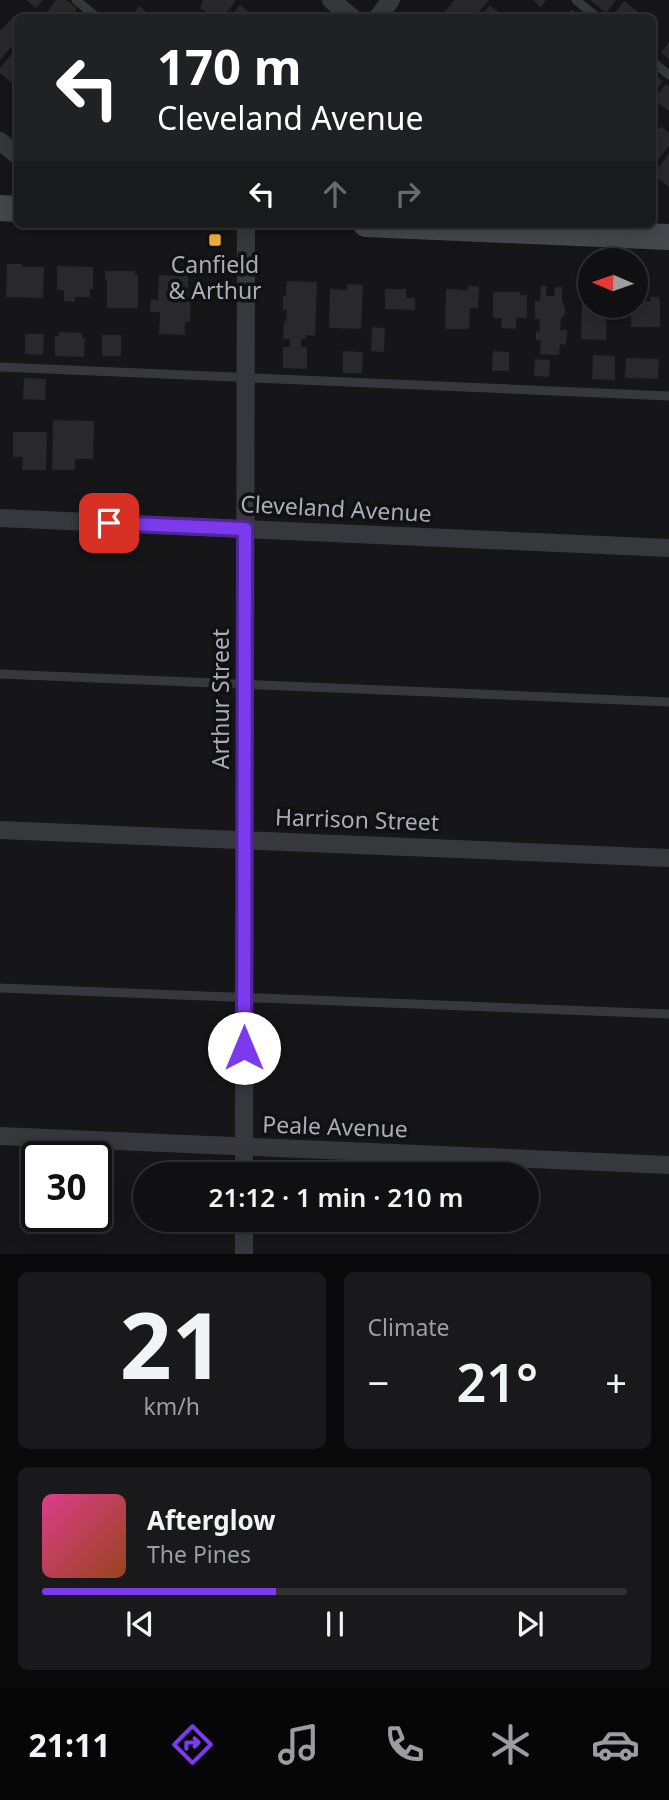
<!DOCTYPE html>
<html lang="en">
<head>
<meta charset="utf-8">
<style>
  :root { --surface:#101012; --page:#19191b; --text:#f1f3f6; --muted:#9c9d9f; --line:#303032; --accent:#7c3aed }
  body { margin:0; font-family:"Noto Sans",sans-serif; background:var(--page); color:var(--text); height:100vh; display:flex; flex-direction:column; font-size:26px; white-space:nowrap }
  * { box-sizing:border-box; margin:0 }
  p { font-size:23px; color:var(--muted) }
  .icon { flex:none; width:38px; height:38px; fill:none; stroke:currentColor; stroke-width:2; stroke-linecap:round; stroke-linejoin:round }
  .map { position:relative; height:1254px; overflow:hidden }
  .side { display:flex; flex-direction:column; gap:18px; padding:18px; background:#09090a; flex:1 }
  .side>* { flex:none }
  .hud { position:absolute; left:14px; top:14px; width:642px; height:214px; border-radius:10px; box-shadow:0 4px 18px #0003,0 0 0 2px var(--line); background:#202124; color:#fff; overflow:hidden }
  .needle { width:46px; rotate:272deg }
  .controls { position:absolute; left:578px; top:248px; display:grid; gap:14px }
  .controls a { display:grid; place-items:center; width:70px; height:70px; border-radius:50%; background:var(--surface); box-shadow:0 4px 18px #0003,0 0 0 2px var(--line); font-size:35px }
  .speed { position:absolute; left:21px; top:1141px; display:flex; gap:14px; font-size:35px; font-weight:700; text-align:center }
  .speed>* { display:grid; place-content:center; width:91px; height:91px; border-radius:50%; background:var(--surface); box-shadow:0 4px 18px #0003,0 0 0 2px var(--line); line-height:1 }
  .speed .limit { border:4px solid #111; border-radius:10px; background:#fff; color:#111 }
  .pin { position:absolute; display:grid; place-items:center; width:60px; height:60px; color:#fff; margin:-30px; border-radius:14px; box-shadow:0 4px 10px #0006 }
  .me { position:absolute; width:77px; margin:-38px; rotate:0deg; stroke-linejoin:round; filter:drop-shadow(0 0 5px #0008) }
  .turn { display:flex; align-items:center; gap:24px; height:147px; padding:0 28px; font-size:32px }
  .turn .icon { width:91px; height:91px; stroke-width:2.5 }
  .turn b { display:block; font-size:49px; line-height:60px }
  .lanes { display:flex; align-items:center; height:66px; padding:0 28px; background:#0003; justify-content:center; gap:35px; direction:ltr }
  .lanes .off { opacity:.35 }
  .big { font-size:52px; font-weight:600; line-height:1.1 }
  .side .tile { flex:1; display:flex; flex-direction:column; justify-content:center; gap:10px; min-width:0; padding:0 24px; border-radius:10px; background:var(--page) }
  .side .dial { align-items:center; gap:0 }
  .dial b { font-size:91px; line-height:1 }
  .song { display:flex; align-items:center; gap:21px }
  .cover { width:84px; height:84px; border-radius:10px; background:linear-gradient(135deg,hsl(330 70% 55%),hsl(20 70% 35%)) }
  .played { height:7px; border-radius:4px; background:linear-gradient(90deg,var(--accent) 40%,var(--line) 40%) }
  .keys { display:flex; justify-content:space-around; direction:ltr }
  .heat { display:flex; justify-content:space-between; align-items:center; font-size:38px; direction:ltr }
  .side .tiles { flex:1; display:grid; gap:18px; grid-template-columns:1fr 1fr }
  .tile:last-child { grid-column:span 2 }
  .trip { position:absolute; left:133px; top:1162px; width:406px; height:70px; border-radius:35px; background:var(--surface); box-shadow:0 4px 18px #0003,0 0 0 2px var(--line); font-weight:600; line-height:70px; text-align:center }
  .tabs { display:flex; height:112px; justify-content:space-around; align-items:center; background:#060607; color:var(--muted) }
  .tabs .icon { width:49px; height:49px }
  .tabs .selected { color:var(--accent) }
  .tabs b { font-size:32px; color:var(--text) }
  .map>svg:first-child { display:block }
  .building { fill:#29292c }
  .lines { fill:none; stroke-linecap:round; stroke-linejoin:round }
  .lane { stroke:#37383d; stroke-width:9 }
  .street { stroke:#37383d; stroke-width:18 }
  .secondary { stroke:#45474d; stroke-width:26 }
  .route-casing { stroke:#51269a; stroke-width:18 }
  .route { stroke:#7c3aed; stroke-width:12 }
  .poi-dot { fill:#f2b134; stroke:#111113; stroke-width:2.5 }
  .labels { text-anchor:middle; stroke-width:7; stroke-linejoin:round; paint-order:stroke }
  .poi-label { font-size:23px; fill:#a8adb8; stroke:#111113 }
  .street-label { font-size:23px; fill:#a8adb8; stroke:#111113 }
</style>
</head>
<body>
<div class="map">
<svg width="669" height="1254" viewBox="0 0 669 1254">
  <rect width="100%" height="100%" fill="#161618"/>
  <g class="building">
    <path d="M26,0H43L36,8Z"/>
    <path d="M56,0H66L77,8L71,18H55L47,12Z"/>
    <path d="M203,0H236L223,18H220L212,12L210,15L200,8Z"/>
    <path d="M455,0H489L474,18H439Z"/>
    <path d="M533,0H546L541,8Z"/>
    <path d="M590,0H616L606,13Z"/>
    <path d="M624,1L640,14L637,18H611Z"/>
    <path d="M240,5L257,18H230Z"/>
    <path d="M490,5L506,18H479Z"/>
    <path d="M139,6L154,18H131Z"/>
    <path d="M571,9L582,18H566Z"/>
    <path d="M14,16L18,19V39L0,60V29L1,30Z"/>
    <path d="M669,42V59L661,53Z"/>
    <path d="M18,46V83L15,86L0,73V68Z"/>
    <path d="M653,73L663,81L653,93Z"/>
    <path d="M666,84L669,86V111L653,99Z"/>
    <path d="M661,126L669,133V146L653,166V136Z"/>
    <path d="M669,153V187L653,175Z"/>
    <path d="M7,264H22V267H44L43,298L6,297Z"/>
    <path d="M57,266L93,267V289H90V297H75V302L64,301V290H57Z"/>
    <path d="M105,271H135V274L138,275V308H107V280H105Z"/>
    <path d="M159,275L188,276V298H191L190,322H185V335L159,334L160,312H150L151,299L158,300Z"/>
    <path d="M287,281L317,282L315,336L306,335V339H301V347H307V369L283,368V347H290V339H283L284,321L286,322L287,310H283V296H286Z"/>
    <path d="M347,284L363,285L361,329L329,328L330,289L347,290Z"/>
    <path d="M468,286L479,287L478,308H470L469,329H445L446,289L468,290Z"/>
    <path d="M541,286H547L546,296H554L555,287H562V300L565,308V314L561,319L560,330H567L566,345L560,344L559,355L540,354L541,341L536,340V331L539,332L540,319H535V301H540Z"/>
    <path d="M385,289H406V298H415V310L385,309Z"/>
    <path d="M493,292H520V295H527V318H516V329L501,328L502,318H493Z"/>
    <path d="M582,292H590V306H607L606,340L581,339Z"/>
    <path d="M650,297H658L660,301V327H631V306H635V301H651Z"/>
    <path d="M372,327L385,328L384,352L371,351Z"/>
    <path d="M59,332L82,333V338H85L84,357L55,356V336H59Z"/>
    <path d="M25,334H44L43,355L25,354Z"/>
    <rect x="102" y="335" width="19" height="21"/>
    <path d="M343,351L363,352L362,373H343Z"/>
    <path d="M493,351L509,352V371H492Z"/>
    <path d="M593,355L615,356V380L592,379Z"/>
    <path d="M626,358L659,359L658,379L625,378Z"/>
    <path d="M535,359L550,360L549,377L534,376Z"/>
    <path d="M24,378L46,379L45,400L23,399Z"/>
    <path d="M53,420L94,421L93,459H75V470H52Z"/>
    <path d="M13,432H47L46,470H22L23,457H13Z"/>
  </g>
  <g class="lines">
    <g class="lane">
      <path d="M76,0L98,18"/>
      <path d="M576,0L598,18"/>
      <path d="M653,62L669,75"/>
      <path d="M0,367L669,396"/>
      <path d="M0,674L669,702"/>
      <path d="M0,988L669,1014"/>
    </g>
    <g class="street">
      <path d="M331,0L353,18"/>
      <path d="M377,18L391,0"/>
      <path d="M0,141L18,156"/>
      <path d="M0,518L669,548"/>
      <path d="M0,830L669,858"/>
      <path d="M0,1136L669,1165"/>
      <path d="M244,1174L246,224"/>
      <path d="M244,1254V1220"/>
    </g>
    <g class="secondary">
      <path d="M0,208L18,209"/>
      <path d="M366,224L669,237"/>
    </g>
  </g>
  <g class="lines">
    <g class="route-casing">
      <path id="route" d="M109,523L245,529L244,1048"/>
    </g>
    <use href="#route" class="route"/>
  </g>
  <rect class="poi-dot" x="208" y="233" width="14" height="14" rx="3.5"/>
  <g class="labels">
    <g class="poi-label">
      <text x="215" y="273">Canfield<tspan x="215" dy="26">&amp; Arthur</tspan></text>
    </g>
    <g class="street-label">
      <text transform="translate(336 509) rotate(3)" y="8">Cleveland Avenue</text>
      <text transform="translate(221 699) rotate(-90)" y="8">Arthur Street</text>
      <text transform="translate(357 820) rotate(2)" y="8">Harrison Street</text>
      <text transform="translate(335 1127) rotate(2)" y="8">Peale Avenue</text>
    </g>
  </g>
</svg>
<div class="controls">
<a><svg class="needle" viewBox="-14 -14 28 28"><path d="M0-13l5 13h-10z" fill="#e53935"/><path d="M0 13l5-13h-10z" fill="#9c9d9f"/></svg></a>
</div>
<div class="speed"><div class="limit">30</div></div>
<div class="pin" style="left:109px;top:523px;background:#d93025"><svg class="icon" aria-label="arrive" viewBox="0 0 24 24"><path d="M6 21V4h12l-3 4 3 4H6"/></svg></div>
<svg class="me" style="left:244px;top:1048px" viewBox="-20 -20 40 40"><circle r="19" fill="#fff"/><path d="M0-13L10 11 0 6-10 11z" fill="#7c3aed"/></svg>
<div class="trip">21:12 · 1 min · 210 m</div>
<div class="hud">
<div class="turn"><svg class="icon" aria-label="left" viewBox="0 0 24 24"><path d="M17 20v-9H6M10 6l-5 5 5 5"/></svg><div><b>170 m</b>Cleveland Avenue</div></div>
<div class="lanes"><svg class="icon" aria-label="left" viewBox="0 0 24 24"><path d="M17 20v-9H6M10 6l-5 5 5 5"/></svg><svg class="icon off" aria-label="ahead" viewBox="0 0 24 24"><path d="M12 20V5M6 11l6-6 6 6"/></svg><svg class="icon off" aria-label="right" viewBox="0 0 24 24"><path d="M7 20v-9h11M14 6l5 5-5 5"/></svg></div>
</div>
</div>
<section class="side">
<div class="tiles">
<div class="tile dial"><b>21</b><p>km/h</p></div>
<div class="tile"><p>Climate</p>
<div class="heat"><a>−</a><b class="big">21°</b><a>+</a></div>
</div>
<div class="tile">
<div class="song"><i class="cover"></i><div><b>Afterglow</b><p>The Pines</p></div></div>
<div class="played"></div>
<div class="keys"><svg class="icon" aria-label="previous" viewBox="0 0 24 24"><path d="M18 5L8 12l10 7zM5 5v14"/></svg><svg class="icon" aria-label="pause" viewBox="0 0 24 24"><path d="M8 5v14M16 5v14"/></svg><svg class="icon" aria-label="next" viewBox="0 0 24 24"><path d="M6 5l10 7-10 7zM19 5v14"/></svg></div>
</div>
</div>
</section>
<nav class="tabs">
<b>21:11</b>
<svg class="icon selected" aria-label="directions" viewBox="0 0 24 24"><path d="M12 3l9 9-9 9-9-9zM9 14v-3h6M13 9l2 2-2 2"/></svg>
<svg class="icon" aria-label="music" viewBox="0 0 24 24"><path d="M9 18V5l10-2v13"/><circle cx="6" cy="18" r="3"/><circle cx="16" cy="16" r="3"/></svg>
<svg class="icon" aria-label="phone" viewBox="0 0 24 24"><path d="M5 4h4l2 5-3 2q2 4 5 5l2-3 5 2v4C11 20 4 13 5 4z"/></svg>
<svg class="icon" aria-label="climate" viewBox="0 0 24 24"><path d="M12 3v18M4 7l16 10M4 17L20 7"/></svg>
<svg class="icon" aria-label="car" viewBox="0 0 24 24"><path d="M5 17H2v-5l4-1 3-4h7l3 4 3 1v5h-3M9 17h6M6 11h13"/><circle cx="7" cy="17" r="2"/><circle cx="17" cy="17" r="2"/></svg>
</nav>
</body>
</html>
